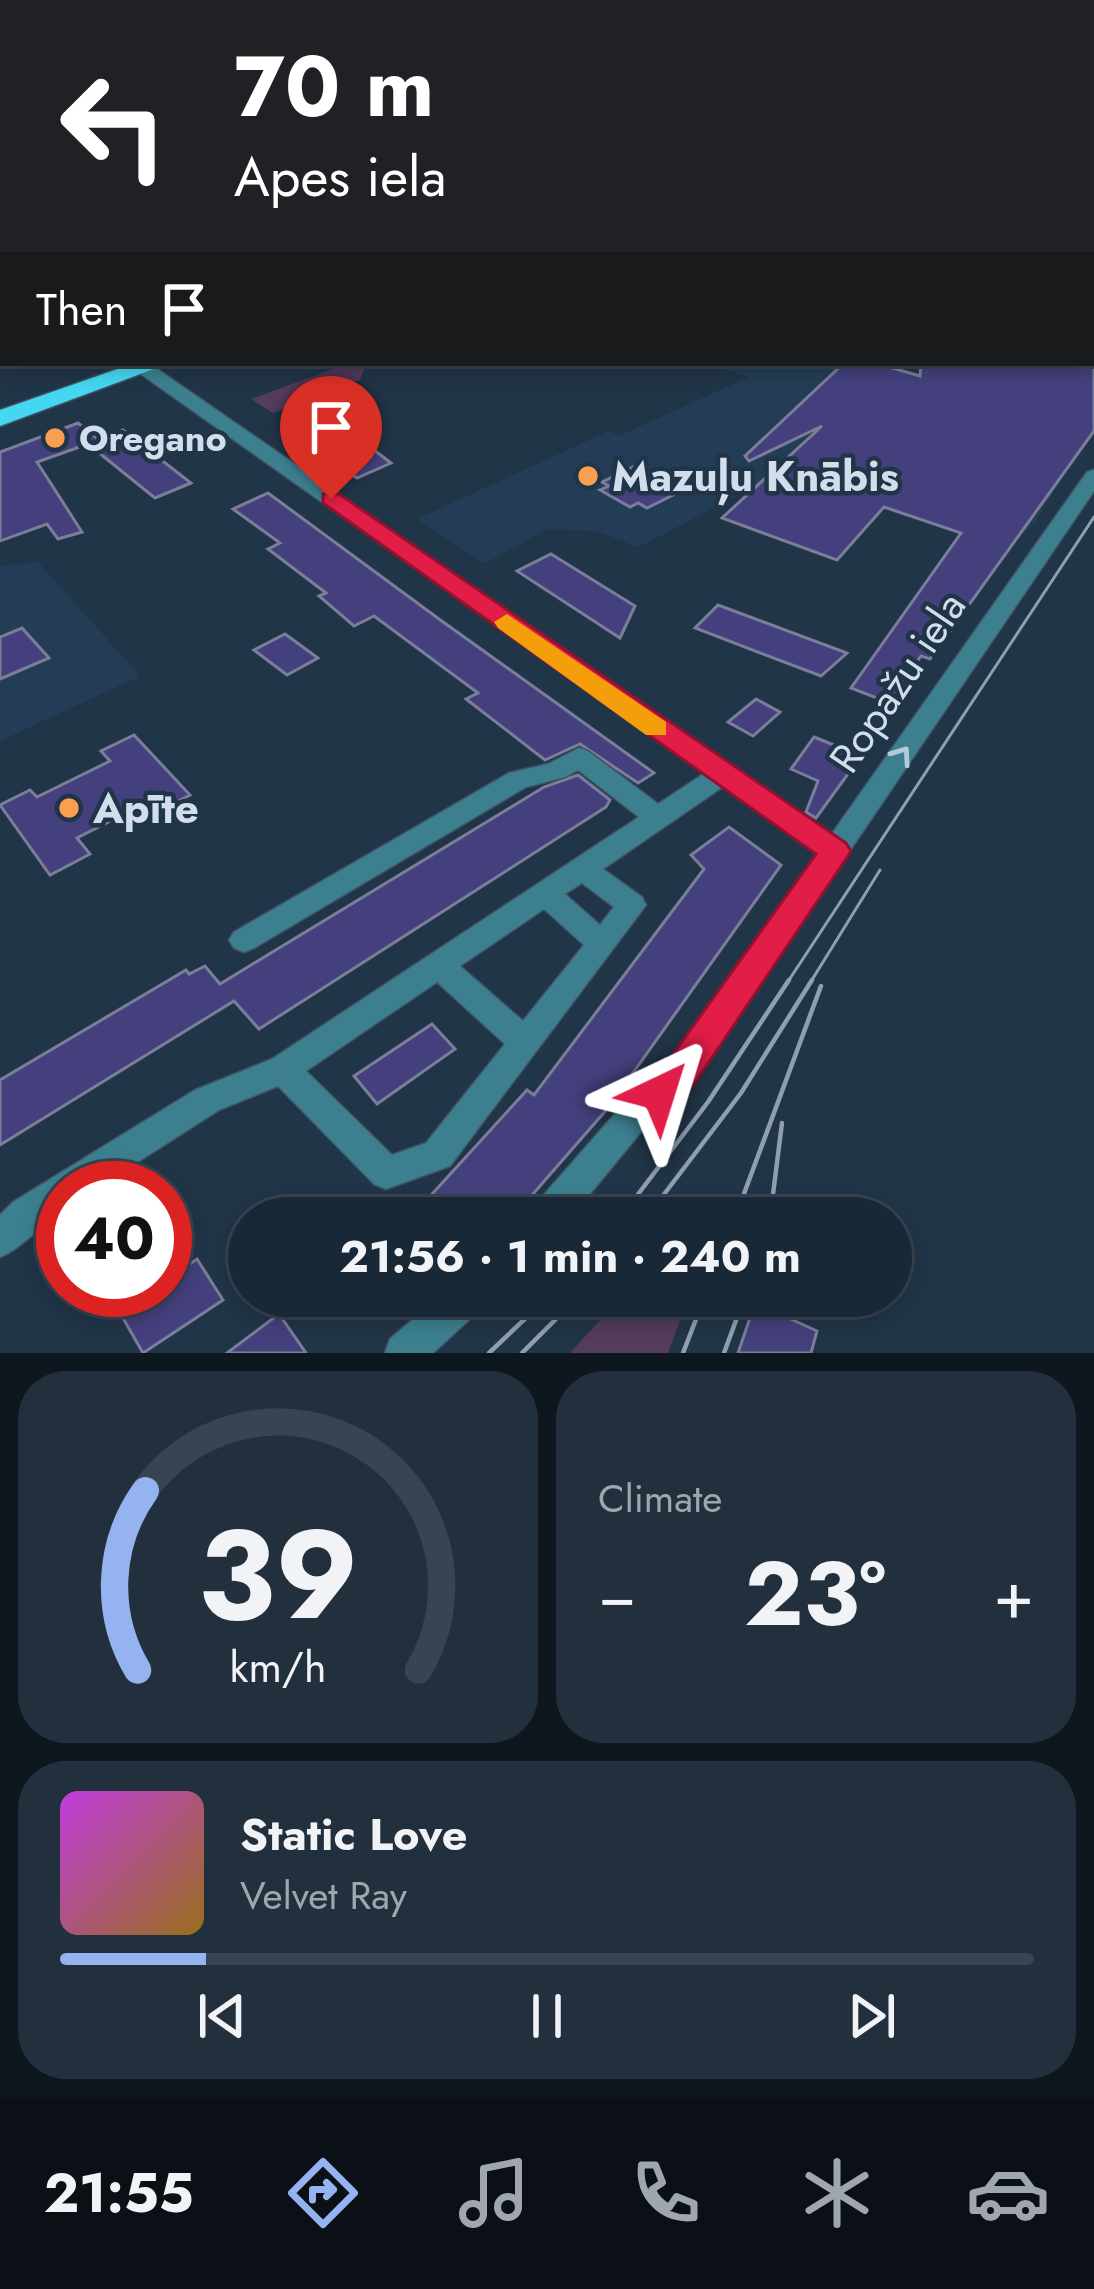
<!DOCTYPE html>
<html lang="en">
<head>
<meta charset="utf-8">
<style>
  :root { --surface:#192836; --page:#22303e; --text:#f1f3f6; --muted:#9fa6ad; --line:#374451; --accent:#95b2f1 }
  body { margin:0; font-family:Jost,sans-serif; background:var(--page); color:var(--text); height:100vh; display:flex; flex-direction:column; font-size:45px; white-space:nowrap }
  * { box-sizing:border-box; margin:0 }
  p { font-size:39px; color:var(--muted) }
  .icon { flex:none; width:66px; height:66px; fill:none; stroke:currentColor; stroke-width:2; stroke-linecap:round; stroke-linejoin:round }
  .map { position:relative; height:1353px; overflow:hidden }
  .details { display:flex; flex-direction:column; gap:18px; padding:18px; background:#0e161e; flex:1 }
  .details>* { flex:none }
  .banner { position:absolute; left:0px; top:0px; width:1095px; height:366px; box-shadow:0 6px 18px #0003,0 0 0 3px var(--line); background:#202124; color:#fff; overflow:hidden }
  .speed { position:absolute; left:36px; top:1161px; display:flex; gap:24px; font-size:60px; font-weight:700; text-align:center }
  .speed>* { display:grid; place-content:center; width:156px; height:156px; border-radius:50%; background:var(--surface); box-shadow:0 6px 18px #0003,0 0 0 3px var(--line); line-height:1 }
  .speed .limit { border:18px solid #d22; background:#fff; color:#111 }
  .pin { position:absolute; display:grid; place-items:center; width:102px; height:102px; color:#fff; margin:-123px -51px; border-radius:50% 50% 50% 0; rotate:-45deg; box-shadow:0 0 12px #0007 }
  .pin .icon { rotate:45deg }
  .me { position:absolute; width:132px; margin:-66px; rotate:41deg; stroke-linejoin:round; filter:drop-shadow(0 0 9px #0008) }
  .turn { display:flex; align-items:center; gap:42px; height:252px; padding:0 36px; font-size:54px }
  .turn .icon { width:156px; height:156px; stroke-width:2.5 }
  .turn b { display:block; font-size:84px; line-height:102px }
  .then { display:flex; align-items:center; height:114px; padding:0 36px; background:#0003; gap:24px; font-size:45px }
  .big { font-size:90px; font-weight:700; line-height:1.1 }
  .details .widget { flex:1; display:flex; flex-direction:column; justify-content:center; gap:18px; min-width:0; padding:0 42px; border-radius:48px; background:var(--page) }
  .details .dial { align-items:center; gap:0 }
  .dial svg { height:312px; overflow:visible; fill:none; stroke:var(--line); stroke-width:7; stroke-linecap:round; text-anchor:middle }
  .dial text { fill:var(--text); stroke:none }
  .song { display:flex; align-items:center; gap:36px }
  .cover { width:144px; height:144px; border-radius:18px; background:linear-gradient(135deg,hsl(290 70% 55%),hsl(40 70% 35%)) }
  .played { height:12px; border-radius:6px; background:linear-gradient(90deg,var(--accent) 15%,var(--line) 15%) }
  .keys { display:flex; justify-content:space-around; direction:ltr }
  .heat { display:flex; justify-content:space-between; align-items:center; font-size:66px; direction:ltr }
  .details .tiles { flex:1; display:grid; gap:18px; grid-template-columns:1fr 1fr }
  .widget:last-child { grid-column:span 2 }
  .trip { position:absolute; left:228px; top:1197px; width:684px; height:120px; border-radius:60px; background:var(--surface); box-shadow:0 6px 18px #0003,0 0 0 3px var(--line); font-weight:700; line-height:120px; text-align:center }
  .dock { display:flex; height:192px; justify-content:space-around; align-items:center; background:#0a1016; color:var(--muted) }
  .dock .icon { width:84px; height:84px }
  .dock .selected { color:var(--accent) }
  .dock b { font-size:54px; color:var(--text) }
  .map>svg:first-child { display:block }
  .built { fill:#243d56 }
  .green { fill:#553b5e }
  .building { fill:#43407d; stroke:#7b7d99; stroke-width:3 }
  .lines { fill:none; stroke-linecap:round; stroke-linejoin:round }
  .minor-casing { stroke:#415365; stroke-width:3 }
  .tertiary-casing { stroke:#415365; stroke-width:3 }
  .trunk-casing { stroke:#415365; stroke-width:3 }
  .minor { fill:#3c808f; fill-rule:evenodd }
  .tertiary { fill:#3c808f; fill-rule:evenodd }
  .trunk { fill:#45d6f1; fill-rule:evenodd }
  .tram-far1 { stroke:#909fae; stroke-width:3 }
  .tram { stroke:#909fae; stroke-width:4.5 }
  .oneway { stroke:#b4cbd9 }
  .route { fill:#e11d48; stroke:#92132f; stroke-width:3 }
  .slow { fill:#f59e0b }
  .poi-dot { fill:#fa9f4f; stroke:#213548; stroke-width:4.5 }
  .labels { text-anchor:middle; stroke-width:9; stroke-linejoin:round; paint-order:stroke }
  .far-poi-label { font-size:36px; font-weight:bold; fill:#d2deeb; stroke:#213548; text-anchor:start }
  .poi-label { font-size:42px; font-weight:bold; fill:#d2deeb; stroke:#213548; text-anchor:start }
  .street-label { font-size:42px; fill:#d2deeb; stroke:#213548 }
</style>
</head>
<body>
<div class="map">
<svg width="1094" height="1353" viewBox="0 0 1094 1353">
  <rect width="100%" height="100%" fill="#213548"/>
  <g class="built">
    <path d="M705,363H875L1004,400L972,436L1070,465L1035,523L1007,548L780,473L639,547L595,531L548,529L484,564L417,519L609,431L619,436L749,377Z"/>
    <path d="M38,562L140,676L0,741V566Z"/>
  </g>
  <g class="green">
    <path d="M349,363H366L360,380L273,413L251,399Z"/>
    <path d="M622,1296H689L668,1353H570Z"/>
  </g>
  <g class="building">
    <path d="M844,363H875L920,376L921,363H1094V431L930,659L921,656L887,702L851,688L961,533L884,507L837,560L722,518L822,426L749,461L745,456Z"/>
    <path d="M78,423L98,439L123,430L191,483L155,498L88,444L37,462L82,532L58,539L47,524L0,541V452Z"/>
    <path d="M361,440L391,463L357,478L323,456Z"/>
    <path d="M633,467L679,492L647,508L638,503L630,507L600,490L609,486L602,482Z"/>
    <path d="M268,493L439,619L654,773L638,783L580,744L545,760L466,699L478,693L374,616L354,626L319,596L326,593L268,549L280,543L233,509Z"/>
    <path d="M551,554L635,606L620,638L517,571Z"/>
    <path d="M718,605L847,653L821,676L695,628Z"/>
    <path d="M22,628L49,658L0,679V637Z"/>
    <path d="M285,634L318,658L287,675L254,650Z"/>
    <path d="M756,699L780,712L753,736L728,722Z"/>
    <path d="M134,735L190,795L157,812L148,802L77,838L90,854L50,875L0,805L30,790L37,797L110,761L101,751Z"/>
    <path d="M814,737L861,756L816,818L806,812L818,781L791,769Z"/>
    <path d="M578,775L610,800L606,807L259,1029L234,1001L0,1145V1080L186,970L189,974L205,966L220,984L544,787Z"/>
    <path d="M729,827L781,865L608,1108L512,1218H439L423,1204L527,1090L534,1095L704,869L691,855Z"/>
    <path d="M432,1024L455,1049L377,1104L354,1076Z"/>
    <path d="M197,1259L223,1300L143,1353L120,1313L152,1290H165V1281Z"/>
    <path d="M755,1303L817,1331L811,1353H738Z"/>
    <path d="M279,1314L306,1353H227Z"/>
  </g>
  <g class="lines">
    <g class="minor-casing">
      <g id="minor">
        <path d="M0,0H13L0,4Z"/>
        <rect x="0" y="50" width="3" height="6"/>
        <rect x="0" y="114" width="3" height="8"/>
        <path d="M0,153L3,154V163L0,162Z"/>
        <path d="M3,194V202L0,203V195Z"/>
        <path d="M3,273V283L0,284V274Z"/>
        <path d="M138,364H150L845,844L849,851L845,858L835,861L825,858L724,786L603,869L642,897L646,905L450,1166L386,1189L374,1184L278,1086L219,1110L97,1188H63V1210C41,1224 23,1248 0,1257V1215L13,1202L195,1090L272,1059L639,817L578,770L565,777L526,787L254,948L244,952L234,948L229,940L234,932L509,773L548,764L579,748L588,751L658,804L705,773L138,372ZM582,883L614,907L600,925L565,894ZM544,909L584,945L523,1021L460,966ZM437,982L505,1044L426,1143L392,1155L306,1071Z"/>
      </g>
    </g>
    <g class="tertiary-casing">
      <g id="tertiary">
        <rect x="1092" y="11" width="2" height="6"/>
        <path d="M1094,470V491L690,1086L651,1120L570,1218H529L534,1206L627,1100L668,1066L1087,472Z"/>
        <path d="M440,1296H487L481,1309L433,1353H385L390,1339Z"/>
      </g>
    </g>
    <g class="trunk-casing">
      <g id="trunk">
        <path d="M1094,30V39H1092V30Z"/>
        <path d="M135,363H170L0,426V410Z"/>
      </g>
    </g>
    <use href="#minor" class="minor"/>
    <use href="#tertiary" class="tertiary"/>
    <use href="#trunk" class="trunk"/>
    <g class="tram-far1">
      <path d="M787,983L1094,517"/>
      <path d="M810,983L880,870"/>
    </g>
    <g class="tram">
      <path d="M620,1218L708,1102L789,980"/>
      <path d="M646,1218L741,1093L812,980"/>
      <path d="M735,1218L821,986"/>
      <path d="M770,1218L782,1123"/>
      <path d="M489,1353L549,1296"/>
      <path d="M522,1353L579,1296"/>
      <path d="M683,1353L705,1296"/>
      <path d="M724,1353L745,1296"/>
    </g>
  </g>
  <defs><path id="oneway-chevron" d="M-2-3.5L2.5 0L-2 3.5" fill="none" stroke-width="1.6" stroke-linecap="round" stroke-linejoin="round" transform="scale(3)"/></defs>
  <use class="oneway" href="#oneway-chevron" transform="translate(902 755) rotate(-55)"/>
  <path class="route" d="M323,494H339L846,843L851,851L846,859L692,1087L659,1109L646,1105L640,1093L666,1064L816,854L323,503Z"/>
  <path class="slow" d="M507,614L666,722V735H646L498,628L494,622Z"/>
  <g class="poi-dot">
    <circle cx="55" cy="438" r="12"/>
    <circle cx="588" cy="476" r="12"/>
    <circle cx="69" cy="808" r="12"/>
  </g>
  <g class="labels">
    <g class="far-poi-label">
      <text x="79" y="451">Oregano</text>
    </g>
    <g class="poi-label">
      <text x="612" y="491">Mazuļu Knābis</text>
      <text x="93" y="823">Apīte</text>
    </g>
    <g class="street-label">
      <text transform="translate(897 682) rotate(-56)" y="15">Ropažu iela</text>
    </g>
  </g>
</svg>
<div class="speed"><div class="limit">40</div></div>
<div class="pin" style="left:331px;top:499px;background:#d93025"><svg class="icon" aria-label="arrive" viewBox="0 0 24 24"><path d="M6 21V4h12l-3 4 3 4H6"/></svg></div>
<svg class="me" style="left:659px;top:1093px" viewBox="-20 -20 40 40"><path d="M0-17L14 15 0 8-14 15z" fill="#e11d48" stroke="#fff" stroke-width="4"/></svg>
<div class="trip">21:56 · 1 min · 240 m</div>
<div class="banner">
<div class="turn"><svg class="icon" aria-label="left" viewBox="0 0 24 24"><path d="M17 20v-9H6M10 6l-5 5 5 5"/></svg><div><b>70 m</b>Apes iela</div></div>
<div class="then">Then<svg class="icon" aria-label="arrive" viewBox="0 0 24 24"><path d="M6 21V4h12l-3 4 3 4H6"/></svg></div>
</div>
</div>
<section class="details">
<div class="tiles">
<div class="widget dial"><svg viewBox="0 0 100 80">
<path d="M14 69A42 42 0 1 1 86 69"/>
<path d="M14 69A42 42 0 0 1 16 23" stroke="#95b2f1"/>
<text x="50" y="56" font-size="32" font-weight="700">39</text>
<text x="50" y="72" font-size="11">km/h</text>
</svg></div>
<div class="widget"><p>Climate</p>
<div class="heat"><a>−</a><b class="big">23°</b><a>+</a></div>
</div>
<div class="widget">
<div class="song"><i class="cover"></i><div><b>Static Love</b><p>Velvet Ray</p></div></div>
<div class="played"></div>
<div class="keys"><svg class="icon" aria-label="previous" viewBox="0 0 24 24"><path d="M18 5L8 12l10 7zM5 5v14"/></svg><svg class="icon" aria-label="pause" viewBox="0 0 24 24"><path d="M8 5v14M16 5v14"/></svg><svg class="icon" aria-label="next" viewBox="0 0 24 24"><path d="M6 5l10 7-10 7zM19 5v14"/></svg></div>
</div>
</div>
</section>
<nav class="dock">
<b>21:55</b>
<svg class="icon selected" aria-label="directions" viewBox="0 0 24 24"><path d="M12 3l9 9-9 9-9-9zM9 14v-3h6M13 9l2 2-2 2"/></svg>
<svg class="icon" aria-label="music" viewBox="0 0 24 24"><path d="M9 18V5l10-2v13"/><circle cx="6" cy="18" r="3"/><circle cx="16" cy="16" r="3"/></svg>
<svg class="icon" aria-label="phone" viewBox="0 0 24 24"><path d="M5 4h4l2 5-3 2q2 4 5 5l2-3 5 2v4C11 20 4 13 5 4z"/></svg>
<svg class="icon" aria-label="climate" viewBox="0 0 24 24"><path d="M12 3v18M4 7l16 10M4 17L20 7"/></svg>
<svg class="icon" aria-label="car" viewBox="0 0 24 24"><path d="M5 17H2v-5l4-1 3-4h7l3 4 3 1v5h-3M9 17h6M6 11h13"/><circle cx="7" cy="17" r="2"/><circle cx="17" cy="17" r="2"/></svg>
</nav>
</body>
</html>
